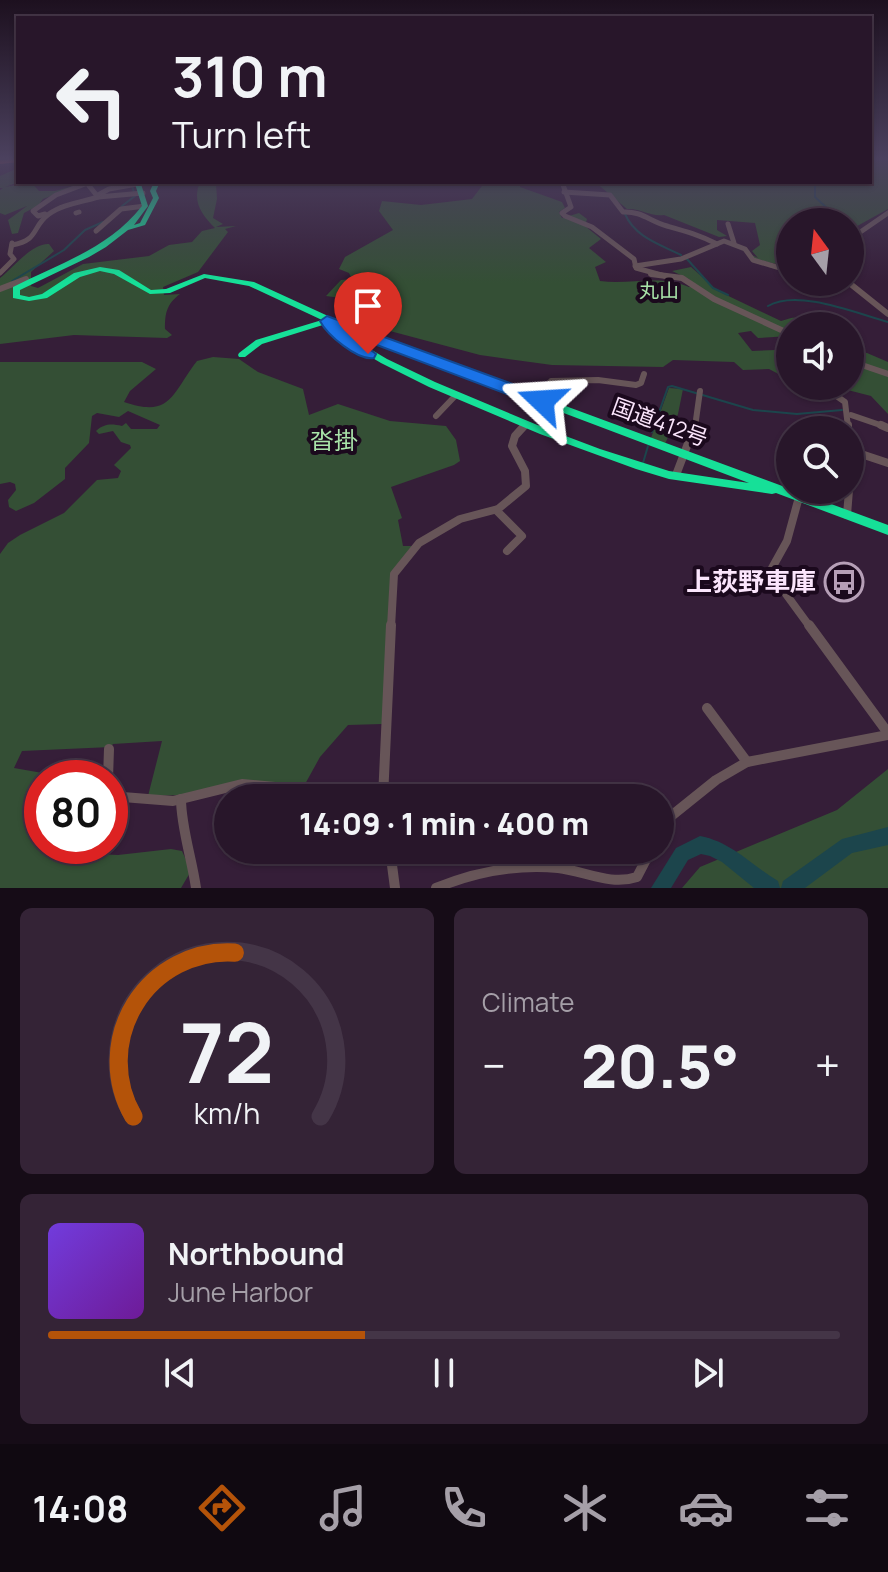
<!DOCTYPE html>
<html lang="en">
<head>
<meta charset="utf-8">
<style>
  :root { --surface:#28162a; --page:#342336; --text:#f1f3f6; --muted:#a59fa8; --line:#443547; --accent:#b45309 }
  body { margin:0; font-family:Manrope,"Noto Sans JP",sans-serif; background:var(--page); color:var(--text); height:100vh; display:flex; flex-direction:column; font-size:30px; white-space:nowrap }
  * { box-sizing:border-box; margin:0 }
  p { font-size:26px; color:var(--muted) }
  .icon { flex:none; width:44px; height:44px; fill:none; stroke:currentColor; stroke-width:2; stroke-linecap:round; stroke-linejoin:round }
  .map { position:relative; height:888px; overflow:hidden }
  .panel { display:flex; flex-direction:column; gap:20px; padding:20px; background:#160c17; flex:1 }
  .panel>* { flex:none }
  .top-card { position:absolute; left:16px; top:16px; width:856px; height:168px; border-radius:0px; box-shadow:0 2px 6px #0004,0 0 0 2px var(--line); background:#28162a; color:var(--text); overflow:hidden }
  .needle { width:52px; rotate:345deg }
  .fabs { position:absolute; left:776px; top:208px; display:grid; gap:16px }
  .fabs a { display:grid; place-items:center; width:88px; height:88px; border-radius:50%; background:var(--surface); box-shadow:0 2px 6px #0004,0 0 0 2px var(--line); font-size:40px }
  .speed { position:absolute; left:24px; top:760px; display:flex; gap:16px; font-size:40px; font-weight:700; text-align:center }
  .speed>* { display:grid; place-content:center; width:104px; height:104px; border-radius:50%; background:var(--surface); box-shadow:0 2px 6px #0004,0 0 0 2px var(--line); line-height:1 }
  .speed .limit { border:12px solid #d22; background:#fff; color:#111 }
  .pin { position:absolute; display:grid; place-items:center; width:68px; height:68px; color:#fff; margin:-82px -34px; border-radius:50% 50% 50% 0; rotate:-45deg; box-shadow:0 0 8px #0007 }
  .pin .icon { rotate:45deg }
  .me { position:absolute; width:88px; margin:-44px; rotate:290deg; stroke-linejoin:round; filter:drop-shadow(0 0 6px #0008) }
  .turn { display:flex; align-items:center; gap:28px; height:168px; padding:0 24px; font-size:36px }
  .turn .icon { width:104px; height:104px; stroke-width:2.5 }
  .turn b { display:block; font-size:56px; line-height:68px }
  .big { font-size:60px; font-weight:800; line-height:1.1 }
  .panel .tile { flex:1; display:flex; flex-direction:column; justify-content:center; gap:12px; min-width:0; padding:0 28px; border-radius:12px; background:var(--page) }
  .panel .dial { align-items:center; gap:0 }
  .dial svg { height:208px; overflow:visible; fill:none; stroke:var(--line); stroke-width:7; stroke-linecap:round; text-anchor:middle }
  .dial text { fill:var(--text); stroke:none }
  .song { display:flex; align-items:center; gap:24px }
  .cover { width:96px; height:96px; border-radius:12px; background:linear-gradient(135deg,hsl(260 70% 55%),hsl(280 70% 35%)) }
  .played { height:8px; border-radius:4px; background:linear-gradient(90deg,var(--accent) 40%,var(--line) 40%) }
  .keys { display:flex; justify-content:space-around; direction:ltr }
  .heat { display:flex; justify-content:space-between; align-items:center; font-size:44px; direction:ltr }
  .panel .tiles { flex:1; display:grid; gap:20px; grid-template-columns:1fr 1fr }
  .tile:last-child { grid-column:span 2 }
  .trip { position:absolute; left:214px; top:784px; width:460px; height:80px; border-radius:40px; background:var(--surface); box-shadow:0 2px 6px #0004,0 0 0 2px var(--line); font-weight:800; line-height:80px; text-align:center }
  .tab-bar { display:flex; height:128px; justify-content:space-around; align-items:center; background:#100911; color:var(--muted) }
  .tab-bar .icon { width:56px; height:56px }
  .tab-bar .active { color:var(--accent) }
  .tab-bar b { font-size:36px; color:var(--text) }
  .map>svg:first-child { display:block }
  .green { fill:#344f35 }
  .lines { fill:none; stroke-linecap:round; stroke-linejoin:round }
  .stream { stroke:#1c454c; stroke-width:2 }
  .river { fill:#1c454c; fill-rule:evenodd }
  .street-far3 { stroke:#675558; stroke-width:5 }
  .street-far2 { stroke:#675558; stroke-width:6 }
  .street-far1 { stroke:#675558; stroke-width:8 }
  .street { stroke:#675558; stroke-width:10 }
  .fast { fill:#16e098; fill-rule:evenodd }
  .jam { fill:#f24e42; fill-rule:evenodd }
  .route { fill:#1a73e8; stroke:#114b97; stroke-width:2 }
  .labels { text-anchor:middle; stroke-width:8; stroke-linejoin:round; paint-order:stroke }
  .far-neighbourhood-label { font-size:20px; fill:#a9e4a9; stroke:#1b091d }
  .street-label { font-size:22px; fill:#fbe5fc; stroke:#1b091d }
  .neighbourhood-label { font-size:24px; fill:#a9e4a9; stroke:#1b091d }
  .near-poi-label { font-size:26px; font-weight:bold; fill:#fbe5fc; stroke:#1b091d; text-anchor:end }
</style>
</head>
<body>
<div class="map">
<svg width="888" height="888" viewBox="0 0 888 888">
  <rect width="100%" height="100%" fill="#351e38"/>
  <g class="green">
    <path d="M870,159H888V209L850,230V222H790V265L786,266L754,259L752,255L758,258L752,251L760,245L755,223L717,220V230L727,236L719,237L664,215C650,217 641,208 627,209L595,182H870Z"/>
    <path d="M18,168L19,182L5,187L31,182L39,191H55L81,184L43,199L40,203L45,202L24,213L18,233L12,234L8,220L27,206L5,215L0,213V190L3,188H0V176Z"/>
    <path d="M200,182H216L217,199L213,218L223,224L216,227L236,226L225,229L228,232L198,272L163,287L164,295L180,294C167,304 165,312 165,329L172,335L167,338L74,335L0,344V278C13,268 32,243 49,244L54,251L31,272V286L38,288L83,264L149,256L169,245L192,242L202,231L215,228C201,214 192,201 200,182Z"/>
    <path d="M485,182H520V187L562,202L565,208L559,212L562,218L579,213L587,219L585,226L601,239L589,248L606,262L595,267L600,281C631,285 659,274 689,287L694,286L689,279L672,271L691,267L718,291L781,321C794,317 801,314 809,326H790V336L758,338L751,331L738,333L752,351L776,350L782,359H790V380L769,369L743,370L734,362L673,360L663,367L552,365L480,355L360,323L341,298L326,296L341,280L352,279L349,273L339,269L345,257L393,230L379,211L382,201L421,205L472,199Z"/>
    <path d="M850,350L867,353L888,362V414L871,396L832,386H850Z"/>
    <path d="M213,357L239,359L258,372L303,389L309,415L338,404L390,421L446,426L456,440L460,461L454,465L391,487L402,518L398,520L403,546H412L391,573L382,724L348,725L320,757L304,786L245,780L183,795L148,796L162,741L113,744L111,747L22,751L14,768L71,778H42V846H76V853L118,855L171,849L182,851L191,871L181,888H0V554L8,543L20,535L64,513L97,480L118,478L121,471L114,465L131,448L130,445L121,442L113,431L99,434L96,431C105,423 112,424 122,426L126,423L131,429H157L160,425L128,411L119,417L97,413L92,416L89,443L65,468V479L34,503L16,511L9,507L8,500L16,490L15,484L10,482L0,484V362H142L156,369L130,391L124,402C171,418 171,395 197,361Z"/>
    <path d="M669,388L683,389L678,414L665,444L651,438Z"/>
    <path d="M888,769V888H682L700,867L837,810Z"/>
  </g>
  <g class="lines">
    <g class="stream">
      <path d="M815,182V197L842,222"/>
      <path d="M122,206L135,196L131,182"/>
      <path d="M625,214C635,237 659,244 681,255"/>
      <path d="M850,230L853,232"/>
      <path d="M687,259L713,288L728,295"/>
      <path d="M12,281L64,250L85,230L103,222"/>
      <path d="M768,306C798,289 855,313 888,322"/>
      <path d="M652,432L668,387L672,386L753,410L797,414L842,410"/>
      <path d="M643,463L648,446"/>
    </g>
    <g class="river">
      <path d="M888,827V845L852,853L805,888H781L783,881L842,839Z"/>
      <path d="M700,836C732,842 751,865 778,881L780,888H754L722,862L710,856L701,854L688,860L671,888H651L676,848Z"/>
    </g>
    <g class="street-far3">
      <path d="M86,182L98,197L143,193"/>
      <path d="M562,182L571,207L562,213L565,216L592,227L634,259L636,268L665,276"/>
      <path d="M564,192L610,195L623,212C642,211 649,221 667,226C685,231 700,235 717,244"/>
      <path d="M98,195L109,189L148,182"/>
      <path d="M76,213L79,212"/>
      <path d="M45,214L38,216L33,211L56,195L85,184"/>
      <path d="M728,224L734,243"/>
      <path d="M96,231L121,209L145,206"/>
      <path d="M12,245C40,240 31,227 49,214C63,204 82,202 98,197"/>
      <path d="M635,266L681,259L724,241L745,249L753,260L790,271"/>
      <path d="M0,273L14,259L10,254L12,243"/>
      <path d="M850,275L860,248L856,235L888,213"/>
    </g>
    <g class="street-far2">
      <path d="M651,274L682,278L714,299L790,334"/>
      <path d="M848,282L888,314"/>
      <path d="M0,289L26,279"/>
      <path d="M850,361L888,374"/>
      <path d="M822,386L845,402L848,427"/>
      <path d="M540,400L551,381L598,380L636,385L641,383L644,374"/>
      <path d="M851,415L886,427"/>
      <path d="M436,416L456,395"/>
      <path d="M523,427L526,424"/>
      <path d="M695,427L700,391"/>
    </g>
    <g class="street-far1">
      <path d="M881,425L888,428"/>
      <path d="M848,430V425"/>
      <path d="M676,475L695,425"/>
      <path d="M850,480L852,451L888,463"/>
      <path d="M799,497L787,541L772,568V575L810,627"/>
      <path d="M496,510L522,536L507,551"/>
      <path d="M847,515L849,490"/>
      <path d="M391,627L394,574L419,543L460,519L498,509L526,486L525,471L512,446L515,436L525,425"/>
    </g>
    <g class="street">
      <path d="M809,625L888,733"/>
      <path d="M707,708L747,762"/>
      <path d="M108,778L109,749"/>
      <path d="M110,796L173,801L242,784L383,797"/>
      <path d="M383,798L391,625"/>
      <path d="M181,799C181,827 192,859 196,888"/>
      <path d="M660,825L716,780L747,762L888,735"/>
      <path d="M390,850L395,888"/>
      <path d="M436,888C475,872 515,864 558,868C585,871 610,886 637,877L651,850"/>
    </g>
    <path class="fast" d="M138,182L141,184L148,206L134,225L140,223L153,198L150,191L154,182H160L156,191L159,198L145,225L128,230L106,247L89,257L20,290V295L29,297L42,294L74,273L100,267L119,270L151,290L166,289L204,274L254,282L352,327L888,525V535L776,493L772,494L669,479L636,469L540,434L429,387L381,363L344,341L326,324L262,344L245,357H239L238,355L239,353L256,340L322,320L249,286L205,278L170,293L150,294L114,274L100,271L80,277L47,298L29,301L13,298V287C60,263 108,249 142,206L135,184ZM339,328L346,331L749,483L669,471L600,449L547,429L435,382L387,359L350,337Z"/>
    <path class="jam" d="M18,159V162L0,164V160Z"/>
  </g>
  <linearGradient id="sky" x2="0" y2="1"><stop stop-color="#1d101f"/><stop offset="0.56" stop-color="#4b415e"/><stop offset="1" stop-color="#4b415e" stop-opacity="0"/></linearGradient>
  <rect width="888" height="283" fill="url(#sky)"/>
  <path class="route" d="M327,316L548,397L550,401L542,407L536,405L353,336L376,354L374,358C358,361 327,335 320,321Z"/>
  <defs>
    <g id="bus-ring" transform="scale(2)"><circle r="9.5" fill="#1b091d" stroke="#b69fb7" stroke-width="1.5"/><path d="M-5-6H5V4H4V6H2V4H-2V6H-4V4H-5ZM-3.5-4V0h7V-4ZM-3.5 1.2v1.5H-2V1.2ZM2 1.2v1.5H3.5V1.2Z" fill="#b69fb7"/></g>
  </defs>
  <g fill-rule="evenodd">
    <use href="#bus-ring" x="844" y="582"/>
  </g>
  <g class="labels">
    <g class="far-neighbourhood-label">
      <text x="659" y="298">丸山</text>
    </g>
    <g class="street-label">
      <text transform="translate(660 422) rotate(20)" y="8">国道412号</text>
    </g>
    <g class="neighbourhood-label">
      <text x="334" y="449">沓掛</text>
    </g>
    <g class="near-poi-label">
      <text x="816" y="591">上荻野車庫</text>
    </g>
  </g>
</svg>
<div class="fabs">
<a><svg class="needle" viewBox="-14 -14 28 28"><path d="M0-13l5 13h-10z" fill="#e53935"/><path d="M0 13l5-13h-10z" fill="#a59fa8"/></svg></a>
<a><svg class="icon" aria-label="sound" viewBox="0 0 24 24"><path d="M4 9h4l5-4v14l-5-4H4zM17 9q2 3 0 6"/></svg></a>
<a><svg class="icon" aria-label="search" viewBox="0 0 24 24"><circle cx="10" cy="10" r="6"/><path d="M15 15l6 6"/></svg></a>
</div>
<div class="speed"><div class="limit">80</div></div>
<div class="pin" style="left:368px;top:354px;background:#d93025"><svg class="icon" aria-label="arrive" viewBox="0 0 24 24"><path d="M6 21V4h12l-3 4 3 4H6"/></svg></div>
<svg class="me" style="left:542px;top:401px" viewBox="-20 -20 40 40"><path d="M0-17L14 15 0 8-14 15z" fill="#1a73e8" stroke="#fff" stroke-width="4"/></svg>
<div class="trip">14:09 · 1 min · 400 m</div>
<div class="top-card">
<div class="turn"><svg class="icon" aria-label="left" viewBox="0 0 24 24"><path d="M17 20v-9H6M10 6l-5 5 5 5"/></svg><div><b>310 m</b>Turn left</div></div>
</div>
</div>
<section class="panel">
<div class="tiles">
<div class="tile dial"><svg viewBox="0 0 100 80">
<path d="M14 69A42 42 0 1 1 86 69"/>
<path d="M14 69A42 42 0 0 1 53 6" stroke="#b45309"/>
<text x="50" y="56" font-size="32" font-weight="700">72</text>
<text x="50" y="72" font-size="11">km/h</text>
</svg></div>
<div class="tile"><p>Climate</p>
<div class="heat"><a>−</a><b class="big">20.5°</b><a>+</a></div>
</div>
<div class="tile">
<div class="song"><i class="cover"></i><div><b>Northbound</b><p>June Harbor</p></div></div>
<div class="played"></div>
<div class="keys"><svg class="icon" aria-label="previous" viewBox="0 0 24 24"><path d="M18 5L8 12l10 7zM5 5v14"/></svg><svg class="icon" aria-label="pause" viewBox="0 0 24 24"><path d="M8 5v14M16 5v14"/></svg><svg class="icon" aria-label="next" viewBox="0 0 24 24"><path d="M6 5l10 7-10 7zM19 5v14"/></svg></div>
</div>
</div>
</section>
<nav class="tab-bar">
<b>14:08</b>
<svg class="icon active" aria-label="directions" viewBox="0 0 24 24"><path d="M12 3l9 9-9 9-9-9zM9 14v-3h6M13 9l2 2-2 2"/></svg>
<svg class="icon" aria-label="music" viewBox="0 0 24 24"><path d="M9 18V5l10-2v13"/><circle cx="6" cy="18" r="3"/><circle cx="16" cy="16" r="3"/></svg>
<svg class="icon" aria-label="phone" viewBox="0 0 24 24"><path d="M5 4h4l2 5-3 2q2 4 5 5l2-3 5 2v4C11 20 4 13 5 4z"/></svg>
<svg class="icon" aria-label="climate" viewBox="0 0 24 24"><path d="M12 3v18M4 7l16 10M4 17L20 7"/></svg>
<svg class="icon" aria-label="car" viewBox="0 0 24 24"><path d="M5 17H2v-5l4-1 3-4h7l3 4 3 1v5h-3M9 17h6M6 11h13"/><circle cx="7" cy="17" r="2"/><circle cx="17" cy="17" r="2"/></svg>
<svg class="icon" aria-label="filters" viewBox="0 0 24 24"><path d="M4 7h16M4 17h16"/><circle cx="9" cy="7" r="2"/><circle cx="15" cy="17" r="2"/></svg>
</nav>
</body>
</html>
